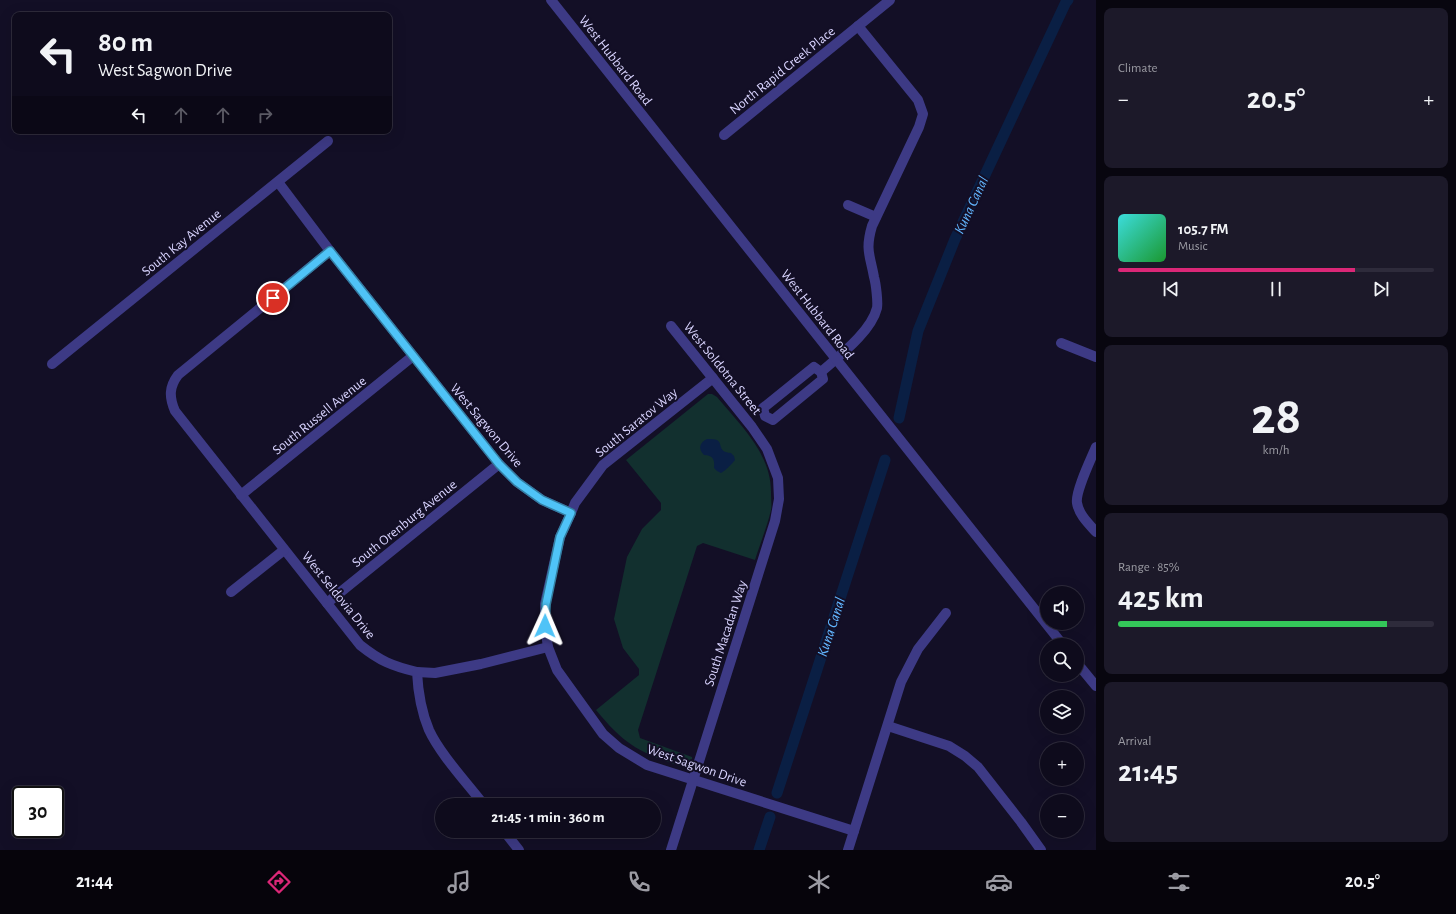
<!DOCTYPE html>
<html lang="en">
<head>
<meta charset="utf-8">
<style>
  :root { --surface:#0e0b1c; --page:#1c1929; --text:#f1f3f6; --muted:#9b9ba3; --line:#2e2b3b; --accent:#db2777 }
  body { margin:0; font-family:"Alegreya Sans",sans-serif; background:var(--page); color:var(--text); height:100vh; display:flex; flex-direction:column; font-size:15px; white-space:nowrap }
  * { box-sizing:border-box; margin:0 }
  p { font-size:13px; color:var(--muted) }
  .icon { flex:none; width:22px; height:22px; fill:none; stroke:currentColor; stroke-width:2; stroke-linecap:round; stroke-linejoin:round }
  .map { position:relative; flex:1; overflow:hidden }
  .side { display:flex; flex-direction:column; gap:8px; padding:8px; background:#08060f; width:360px }
  .side>* { flex:none }
  .hud { position:absolute; left:12px; top:12px; width:380px; height:122px; border-radius:8px; box-shadow:0 4px 16px #0002,0 0 0 1px var(--line); background:#0e0b1c; color:var(--text); overflow:hidden }
  .buttons { position:absolute; left:1040px; top:586px; display:grid; gap:8px }
  .buttons a { display:grid; place-items:center; width:44px; height:44px; border-radius:50%; background:var(--surface); box-shadow:0 4px 16px #0002,0 0 0 1px var(--line); font-size:20px }
  .speed { position:absolute; left:12px; top:786px; display:flex; gap:8px; font-size:20px; font-weight:700; text-align:center }
  .speed>* { display:grid; place-content:center; width:52px; height:52px; border-radius:50%; background:var(--surface); box-shadow:0 4px 16px #0002,0 0 0 1px var(--line); line-height:1 }
  .speed .limit { border:2px solid #111; border-radius:6px; background:#fff; color:#111 }
  .pin { position:absolute; display:grid; place-items:center; width:34px; height:34px; color:#fff; margin:-17px; border:2px solid #fff; border-radius:50%; box-shadow:0 1px 4px #0007 }
  .me { position:absolute; width:44px; margin:-22px; rotate:1deg; stroke-linejoin:round; filter:drop-shadow(0 0 3px #0008) }
  .turn { display:flex; align-items:center; gap:14px; height:84px; padding:0 20px; font-size:18px }
  .turn .icon { width:52px; height:52px; stroke-width:2.5 }
  .turn b { display:block; font-size:28px; line-height:34px }
  .lanes { display:flex; align-items:center; height:38px; padding:0 20px; background:#0003; justify-content:center; gap:20px; direction:ltr }
  .lanes .off { opacity:.35 }
  .big { font-size:30px; font-weight:700; line-height:1.1 }
  .side .widget { flex:1; display:flex; flex-direction:column; justify-content:center; gap:6px; min-width:0; padding:0 14px; border-radius:8px; background:var(--page) }
  .side .dial { align-items:center; gap:0 }
  .dial b { font-size:52px; line-height:1 }
  .song { display:flex; align-items:center; gap:12px }
  .cover { width:48px; height:48px; border-radius:6px; background:linear-gradient(135deg,hsl(180 70% 55%),hsl(130 70% 35%)) }
  .played { height:4px; border-radius:2px; background:linear-gradient(90deg,var(--accent) 75%,var(--line) 75%) }
  .keys { display:flex; justify-content:space-around; direction:ltr }
  .heat { display:flex; justify-content:space-between; align-items:center; font-size:22px; direction:ltr }
  .charge { height:6px; border-radius:3px; background:linear-gradient(90deg,#34c759 85%,var(--line) 0) }
  .trip { position:absolute; left:435px; top:798px; width:226px; height:40px; border-radius:20px; background:var(--surface); box-shadow:0 4px 16px #0002,0 0 0 1px var(--line); font-weight:700; line-height:40px; text-align:center }
  .dock { display:flex; height:64px; justify-content:space-around; align-items:center; background:#06040b; color:var(--muted) }
  .dock .icon { width:28px; height:28px }
  .dock .selected { color:var(--accent) }
  .dock b { font-size:18px; color:var(--text) }
  main { display:flex; flex:1; min-height:0 }
  .map>svg:first-child { display:block }
  .green { fill:#12302f }
  .water { fill:#0a1f44 }
  .lines { fill:none; stroke-linecap:round; stroke-linejoin:round }
  .canal { stroke:#0a1f44; stroke-width:11 }
  .minor { stroke:#3d3a85; stroke-width:10 }
  .tertiary { stroke:#3d3a85; stroke-width:10 }
  .route-casing { stroke:#337fa1; stroke-width:10 }
  .route { stroke:#4fc3f7; stroke-width:7 }
  .labels { text-anchor:middle; stroke-width:4; stroke-linejoin:round; paint-order:stroke }
  .street-label { font-size:14px; fill:#d9d4ff; stroke:#130f26 }
  .water-label { font-size:15px; font-style:italic; fill:#62b6ff; stroke:#130f26 }
</style>
</head>
<body>
<main>
<div class="map">
<svg width="1096" height="850" viewBox="0 0 1096 850">
  <rect width="100%" height="100%" fill="#130f26"/>
  <path class="green" d="M708,394H712L717,397C741,426 772,454 771,494C771,499 772,505 771,510C767,527 760,544 755,560L703,543L697,546L638,730L640,738L692,757V759L683,763L680,766C638,752 624,744 596,710L639,675V669L623,648L614,619L627,557L642,529L661,510V503L626,460Z"/>
  <path class="water" d="M707,439C710,439 715,439 717,440C723,443 717,452 731,453L734,456L735,460C731,465 726,470 721,473L717,471L714,468C715,460 713,455 704,455C698,449 699,443 707,439Z"/>
  <g class="lines">
    <g class="canal">
      <path d="M899,418L918,331L955,239L1066,2L1068,0"/>
      <path d="M777,793L885,460"/>
      <path d="M759,850L770,817"/>
    </g>
    <g class="minor">
      <path d="M724,135L890,0"/>
      <path d="M278,182L330,251L499,464L517,482L542,500L571,513L560,537L545,604V627L548,647L557,670L603,734L619,748L647,765L854,831L848,850"/>
      <path d="M848,205L876,217"/>
      <path d="M330,251L178,375C169,387 169,397 175,411L360,645C380,661 392,666 417,672C418,692 421,711 429,730C440,754 467,783 484,805"/>
      <path d="M1061,343L1096,357"/>
      <path d="M814,367L821,372L823,379L773,420L765,416L763,408Z"/>
      <path d="M821,372C839,356 871,332 877,308C878,302 876,284 874,277C870,255 865,250 872,226L919,127L923,114L918,100L858,26"/>
      <path d="M1096,447C1091,459 1075,492 1077,503C1079,515 1089,524 1096,532"/>
      <path d="M241,495L413,356"/>
      <path d="M571,513L575,503L603,465L713,378"/>
      <path d="M231,592L284,550"/>
      <path d="M327,603L499,464"/>
      <path d="M417,672L435,673L481,664L548,647"/>
      <path d="M888,726L949,746L965,756L978,767L1021,822L1041,850"/>
      <path d="M504,831L519,850"/>
      <path d="M854,831L901,682L918,649L946,613"/>
      <path d="M671,850L775,521L779,499L778,478L767,449L752,427L671,326"/>
    </g>
    <g class="tertiary">
      <path d="M551,0L1063,645"/>
      <path d="M52,364L328,141"/>
      <path d="M1077,663L1096,686"/>
    </g>
  </g>
  <g class="lines">
    <g class="route-casing">
      <path id="route" d="M273,298L330,251L499,464L517,482L542,500L571,513L560,537L546,604L545,626"/>
    </g>
    <use href="#route" class="route"/>
  </g>
  <g class="labels">
    <g class="street-label">
      <text transform="translate(616 60) rotate(52)" y="5">West Hubbard Road</text>
      <text transform="translate(782 70) rotate(-39)" y="5">North Rapid Creek Place</text>
      <text transform="translate(181 242) rotate(-39)" y="5">South Kay Avenue</text>
      <text transform="translate(818 314) rotate(52)" y="5">West Hubbard Road</text>
      <text transform="translate(723 368) rotate(51)" y="5">West Soldotna Street</text>
      <text transform="translate(319 415) rotate(-39)" y="5">South Russell Avenue</text>
      <text transform="translate(636 422) rotate(-39)" y="5">South Saratov Way</text>
      <text transform="translate(487 425) rotate(50)" y="5">West Sagwon Drive</text>
      <text transform="translate(404 523) rotate(-39)" y="5">South Orenburg Avenue</text>
      <text transform="translate(339 595) rotate(51)" y="5">West Seldovia Drive</text>
      <text transform="translate(725 633) rotate(-72)" y="5">South Macadan Way</text>
      <text transform="translate(697 765) rotate(19)" y="5">West Sagwon Drive</text>
    </g>
    <g class="water-label">
      <text transform="translate(971 205) rotate(-65)" y="5">Kuna Canal</text>
      <text transform="translate(831 627) rotate(-72)" y="5">Kuna Canal</text>
    </g>
  </g>
</svg>
<div class="buttons">
<a><svg class="icon" aria-label="sound" viewBox="0 0 24 24"><path d="M4 9h4l5-4v14l-5-4H4zM17 9q2 3 0 6"/></svg></a>
<a><svg class="icon" aria-label="search" viewBox="0 0 24 24"><circle cx="10" cy="10" r="6"/><path d="M15 15l6 6"/></svg></a>
<a><svg class="icon" aria-label="layers" viewBox="0 0 24 24"><path d="M12 4l9 5-9 5-9-5zM3 14l9 5 9-5"/></svg></a>
<a>+</a>
<a>−</a>
</div>
<div class="speed"><div class="limit">30</div></div>
<div class="pin" style="left:273px;top:298px;background:#d93025"><svg class="icon" aria-label="arrive" viewBox="0 0 24 24"><path d="M6 21V4h12l-3 4 3 4H6"/></svg></div>
<svg class="me" style="left:545px;top:626px" viewBox="-20 -20 40 40"><path d="M0-17L14 15 0 8-14 15z" fill="#4fc3f7" stroke="#fff" stroke-width="4"/></svg>
<div class="trip">21:45 · 1 min · 360 m</div>
<div class="hud">
<div class="turn"><svg class="icon" aria-label="left" viewBox="0 0 24 24"><path d="M17 20v-9H6M10 6l-5 5 5 5"/></svg><div><b>80 m</b>West Sagwon Drive</div></div>
<div class="lanes"><svg class="icon" aria-label="left" viewBox="0 0 24 24"><path d="M17 20v-9H6M10 6l-5 5 5 5"/></svg><svg class="icon off" aria-label="ahead" viewBox="0 0 24 24"><path d="M12 20V5M6 11l6-6 6 6"/></svg><svg class="icon off" aria-label="ahead" viewBox="0 0 24 24"><path d="M12 20V5M6 11l6-6 6 6"/></svg><svg class="icon off" aria-label="right" viewBox="0 0 24 24"><path d="M7 20v-9h11M14 6l5 5-5 5"/></svg></div>
</div>
</div>
<section class="side">
<div class="widget"><p>Climate</p>
<div class="heat"><a>−</a><b class="big">20.5°</b><a>+</a></div>
</div>
<div class="widget">
<div class="song"><i class="cover"></i><div><b>105.7 FM</b><p>Music</p></div></div>
<div class="played"></div>
<div class="keys"><svg class="icon" aria-label="previous" viewBox="0 0 24 24"><path d="M18 5L8 12l10 7zM5 5v14"/></svg><svg class="icon" aria-label="pause" viewBox="0 0 24 24"><path d="M8 5v14M16 5v14"/></svg><svg class="icon" aria-label="next" viewBox="0 0 24 24"><path d="M6 5l10 7-10 7zM19 5v14"/></svg></div>
</div>
<div class="widget dial"><b>28</b><p>km/h</p></div>
<div class="widget"><p>Range · 85%</p><b class="big">425 km</b><div class="charge"></div></div>
<div class="widget"><p>Arrival</p><b class="big">21:45</b></div>
</section>
</main>
<nav class="dock">
<b>21:44</b>
<svg class="icon selected" aria-label="directions" viewBox="0 0 24 24"><path d="M12 3l9 9-9 9-9-9zM9 14v-3h6M13 9l2 2-2 2"/></svg>
<svg class="icon" aria-label="music" viewBox="0 0 24 24"><path d="M9 18V5l10-2v13"/><circle cx="6" cy="18" r="3"/><circle cx="16" cy="16" r="3"/></svg>
<svg class="icon" aria-label="phone" viewBox="0 0 24 24"><path d="M5 4h4l2 5-3 2q2 4 5 5l2-3 5 2v4C11 20 4 13 5 4z"/></svg>
<svg class="icon" aria-label="climate" viewBox="0 0 24 24"><path d="M12 3v18M4 7l16 10M4 17L20 7"/></svg>
<svg class="icon" aria-label="car" viewBox="0 0 24 24"><path d="M5 17H2v-5l4-1 3-4h7l3 4 3 1v5h-3M9 17h6M6 11h13"/><circle cx="7" cy="17" r="2"/><circle cx="17" cy="17" r="2"/></svg>
<svg class="icon" aria-label="filters" viewBox="0 0 24 24"><path d="M4 7h16M4 17h16"/><circle cx="9" cy="7" r="2"/><circle cx="15" cy="17" r="2"/></svg>
<b>20.5°</b>
</nav>
</body>
</html>
